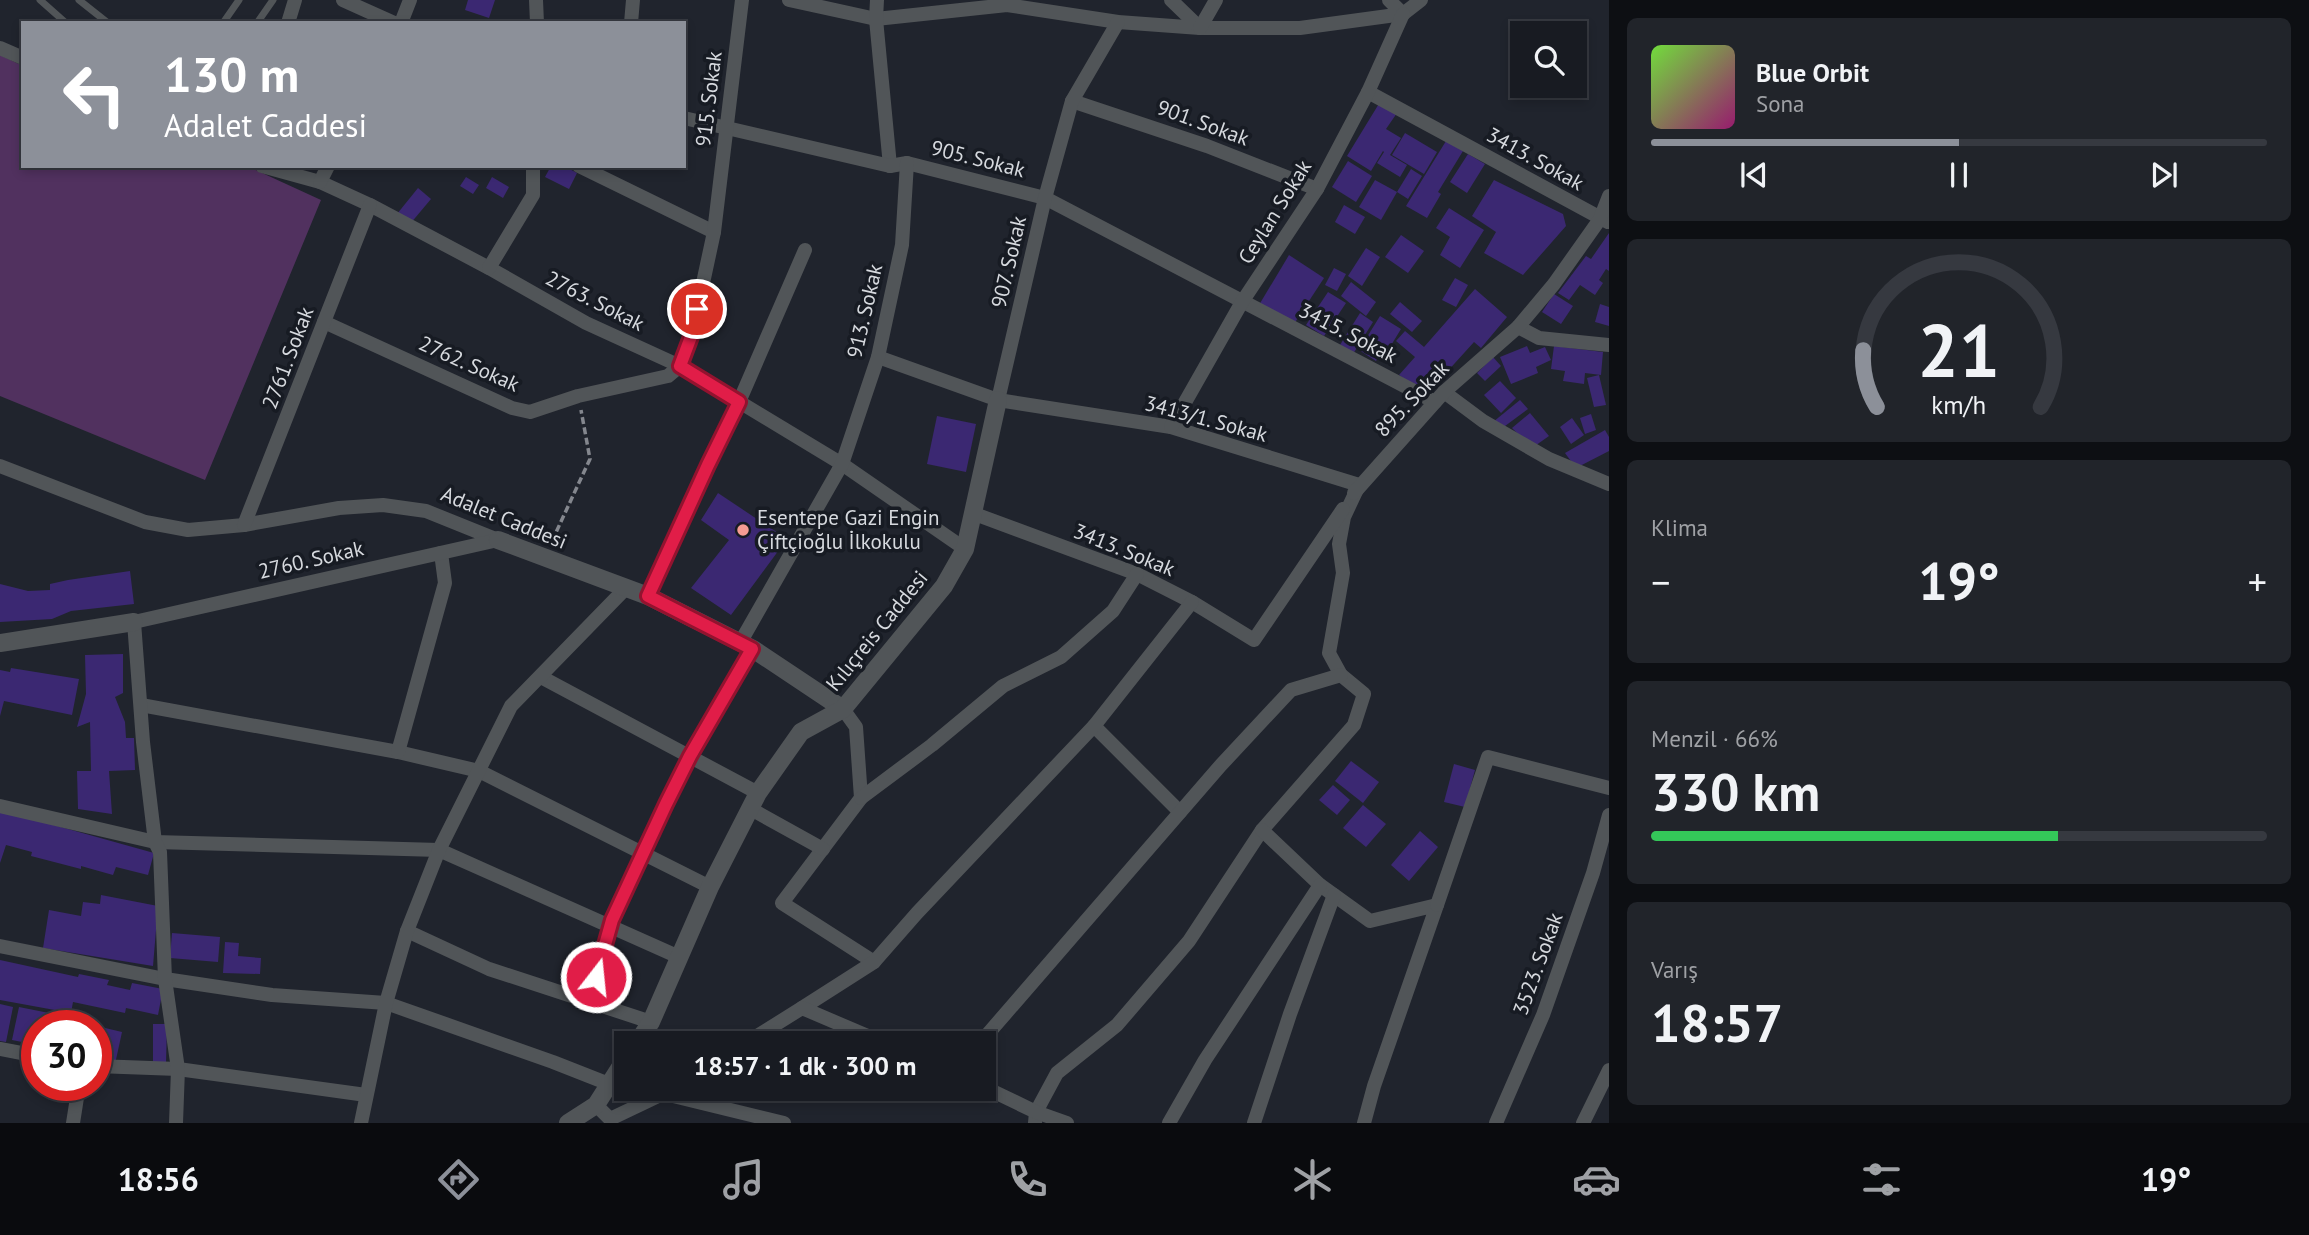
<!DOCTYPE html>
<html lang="tr">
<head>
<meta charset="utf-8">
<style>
  :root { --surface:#181b22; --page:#21242a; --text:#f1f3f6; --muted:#9fa1a5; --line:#363940; --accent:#8c9099 }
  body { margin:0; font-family:"PT Sans",sans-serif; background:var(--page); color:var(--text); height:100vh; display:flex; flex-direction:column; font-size:26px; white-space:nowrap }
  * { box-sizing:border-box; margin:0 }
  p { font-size:23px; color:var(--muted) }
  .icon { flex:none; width:38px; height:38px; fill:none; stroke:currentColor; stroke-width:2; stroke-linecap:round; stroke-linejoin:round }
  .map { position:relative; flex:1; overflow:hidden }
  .side { display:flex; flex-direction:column; gap:18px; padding:18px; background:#0d0f13; width:700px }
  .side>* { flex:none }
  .banner { position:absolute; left:21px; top:21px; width:665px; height:147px; border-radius:0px; box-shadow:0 4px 10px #0003,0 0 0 2px var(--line); background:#8c9099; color:#fff; overflow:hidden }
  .tools { position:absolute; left:1510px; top:21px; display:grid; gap:14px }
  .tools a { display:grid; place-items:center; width:77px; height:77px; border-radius:0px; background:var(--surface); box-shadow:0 4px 10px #0003,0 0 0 2px var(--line); font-size:35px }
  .speed { position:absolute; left:21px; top:1010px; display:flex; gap:14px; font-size:35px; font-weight:700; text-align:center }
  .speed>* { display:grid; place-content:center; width:91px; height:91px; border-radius:50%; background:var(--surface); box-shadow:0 4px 10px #0003,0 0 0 2px var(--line); line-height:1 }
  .speed .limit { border:10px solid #d22; background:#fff; color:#111 }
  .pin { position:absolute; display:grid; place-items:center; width:60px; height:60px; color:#fff; margin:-30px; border:4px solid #fff; border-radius:50%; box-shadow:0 2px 7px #0007 }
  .me { position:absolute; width:77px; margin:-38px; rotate:16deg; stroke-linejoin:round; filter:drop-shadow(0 0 5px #0008) }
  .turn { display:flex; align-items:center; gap:24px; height:147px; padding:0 28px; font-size:32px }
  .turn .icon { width:91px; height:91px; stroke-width:2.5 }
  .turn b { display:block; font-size:49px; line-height:60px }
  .big { font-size:52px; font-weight:700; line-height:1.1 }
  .side .tile { flex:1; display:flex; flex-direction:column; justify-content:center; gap:10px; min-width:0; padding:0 24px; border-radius:10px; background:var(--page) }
  .side .dial { align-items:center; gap:0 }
  .dial svg { height:182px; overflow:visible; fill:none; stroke:var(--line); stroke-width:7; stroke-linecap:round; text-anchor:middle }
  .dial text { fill:var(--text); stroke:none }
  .song { display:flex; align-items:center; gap:21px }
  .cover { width:84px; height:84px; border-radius:10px; background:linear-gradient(135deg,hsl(100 70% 55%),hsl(320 70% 35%)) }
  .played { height:7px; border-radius:4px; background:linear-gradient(90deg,var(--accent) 50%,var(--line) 50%) }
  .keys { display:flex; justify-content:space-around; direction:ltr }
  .heat { display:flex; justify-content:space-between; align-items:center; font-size:38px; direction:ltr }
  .charge { height:10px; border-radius:5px; background:linear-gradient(90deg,#34c759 66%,var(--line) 0) }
  .trip { position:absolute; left:614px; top:1031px; width:382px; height:70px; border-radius:0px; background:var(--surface); box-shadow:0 4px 10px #0003,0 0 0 2px var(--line); font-weight:700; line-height:70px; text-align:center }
  .tabs { display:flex; height:112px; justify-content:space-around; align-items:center; background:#0a0b0e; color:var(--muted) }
  .tabs .icon { width:49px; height:49px }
  .tabs .selected { color:var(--accent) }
  .tabs b { font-size:32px; color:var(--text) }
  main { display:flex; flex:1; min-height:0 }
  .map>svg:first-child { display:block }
  .green { fill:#51315f }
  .building { fill:#3b2872 }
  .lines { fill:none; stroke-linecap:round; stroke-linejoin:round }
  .path { stroke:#84878e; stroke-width:3.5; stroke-dasharray:7 3.5; stroke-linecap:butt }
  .service { stroke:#515558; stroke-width:7 }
  .minor { stroke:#515558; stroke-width:14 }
  .tertiary { stroke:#515558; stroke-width:18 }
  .route-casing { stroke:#92132f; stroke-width:18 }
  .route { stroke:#e11d48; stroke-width:12 }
  .poi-dot { fill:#f59c93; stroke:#171b23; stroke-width:2.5 }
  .labels { text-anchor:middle; stroke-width:7; stroke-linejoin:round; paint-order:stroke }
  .street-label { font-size:21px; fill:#d6d9de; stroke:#171b23 }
  .poi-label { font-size:21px; fill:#d6d9de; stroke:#171b23; text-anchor:start }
</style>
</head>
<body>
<main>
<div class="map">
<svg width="1609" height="1123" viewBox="0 0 1609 1123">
  <rect width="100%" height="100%" fill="#20242d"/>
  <path class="green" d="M0,55L23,66V166H247L321,200L205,480L0,396Z"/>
  <g class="building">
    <path d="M468,0H495L489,18L465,10Z"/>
    <path d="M1380,102L1397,113L1386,129L1401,138L1390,155L1407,165L1400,177L1377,163L1384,152L1383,151L1371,171L1347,156Z"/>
    <path d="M1405,133L1437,152L1424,174L1392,155Z"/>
    <path d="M1446,141L1463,151L1438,192L1441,194L1427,218L1406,206Z"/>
    <path d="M1468,154L1485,164L1467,193L1450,182Z"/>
    <path d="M1348,161L1372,176L1356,202L1332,187Z"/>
    <path d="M551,166H564L577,173L569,189L545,177Z"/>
    <path d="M1411,169L1422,176L1408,199L1397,192Z"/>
    <path d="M466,177L479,185L473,194L460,186Z"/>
    <path d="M492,177L509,187L503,198L486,188Z"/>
    <path d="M1375,180L1397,192L1381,220L1359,207Z"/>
    <path d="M1494,180L1563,214L1566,226L1523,275L1484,253L1496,232L1472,216Z"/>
    <path d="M418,188L431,199L410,224L397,214Z"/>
    <path d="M1344,205L1365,217L1355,234L1335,222Z"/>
    <path d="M1449,208L1484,230L1460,268L1440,255L1450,237L1436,228Z"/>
    <path d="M1609,233V271L1606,269L1599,280L1603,283L1595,295L1580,285L1569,300L1558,293L1586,256L1591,259Z"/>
    <path d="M1401,235L1424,251L1408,273L1385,257Z"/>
    <path d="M1366,248L1380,257L1362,286L1348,276Z"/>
    <path d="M1289,255L1324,278L1292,327L1259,305Z"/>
    <path d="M1334,268L1346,274L1337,291L1325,285Z"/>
    <path d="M1455,278L1468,285L1456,307L1442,300Z"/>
    <path d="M1351,282L1376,302L1366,316L1341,296Z"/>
    <path d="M1475,289L1507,317L1481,348L1474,342L1426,395L1399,375L1415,357L1396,341L1405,331L1424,347Z"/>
    <path d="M1328,292L1346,303L1324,336L1306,325Z"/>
    <path d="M1554,294L1573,306L1561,324L1542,312Z"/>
    <path d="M1400,302L1422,321L1412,332L1390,314Z"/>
    <path d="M1600,304L1609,307V326L1595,322Z"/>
    <path d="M1360,313L1373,322L1353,354L1340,345Z"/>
    <path d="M1380,316L1401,329L1390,347L1386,345L1376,361L1359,350Z"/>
    <path d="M1527,346L1530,353L1545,347L1551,360L1536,367L1538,373L1511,384L1500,357Z"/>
    <path d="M1554,346L1603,352L1601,375L1585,373L1584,384L1563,381L1565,371L1551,369Z"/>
    <path d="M1493,357L1501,366L1485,381L1477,373Z"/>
    <path d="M1599,375L1606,405L1594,407L1587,378Z"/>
    <path d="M1500,381L1516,398L1501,413L1484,395Z"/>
    <path d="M1520,400L1528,409L1501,429L1493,422Z"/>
    <path d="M1530,413L1549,436L1532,448L1512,428Z"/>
    <path d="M1591,414L1596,430L1585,434L1580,418Z"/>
    <path d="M937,416L976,424L966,472L927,464Z"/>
    <path d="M1572,418L1584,435L1571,444L1560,427Z"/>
    <path d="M1605,430L1609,437V451L1576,468L1565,453Z"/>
    <path d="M718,493L787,539L731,615L691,588L729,540L701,520Z"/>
    <path d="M130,571L134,604L71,611L52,619L0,622V584L28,591L50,590V584L68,580Z"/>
    <path d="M123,654V693L115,697L125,722L126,738H134L135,770L109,771L112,814L78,809L77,771H91L90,722L77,727L86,694L85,655Z"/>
    <path d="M11,668L79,679L72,715L4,701L0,716V670L10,672Z"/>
    <path d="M1351,761L1379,782L1363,803L1335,781Z"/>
    <path d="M1454,764L1475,770L1465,807L1444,802Z"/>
    <path d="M1333,785L1350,800L1337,815L1319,800Z"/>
    <path d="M1363,805L1386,824L1366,847L1343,828Z"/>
    <path d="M0,810L154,853L148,875L116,867L113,875L81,866V869L31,856L32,852L6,845L0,863Z"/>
    <path d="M1420,831L1438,847L1409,881L1391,865Z"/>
    <path d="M101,895L158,906L153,966L43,948L49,910L81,916L83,902L100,904Z"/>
    <path d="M172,933L220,937L218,962L170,958Z"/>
    <path d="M225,942L239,943L238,956L261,958L260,974L223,973Z"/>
    <path d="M0,960L78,977L79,974L109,980L107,985L130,990L132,983L163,989L158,1015L126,1008L125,1013L73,1002L71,1013L0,1000Z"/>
    <path d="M0,1004L13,1007L6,1042L0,1041Z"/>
    <path d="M19,1007L74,1018L73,1026H37V1045L12,1040Z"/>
    <path d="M153,1024H167L166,1063H153Z"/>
    <path d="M101,1027L122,1032L115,1064L96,1060V1048Z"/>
  </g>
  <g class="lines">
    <path class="path" d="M552,541L590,459L581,410"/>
    <g class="service">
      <path d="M40,0L66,23"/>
      <path d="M79,0L108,23"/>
      <path d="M223,23L239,0"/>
      <path d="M257,23L273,0"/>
    </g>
    <g class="minor">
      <path d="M343,0L394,23"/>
      <path d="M536,0L537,23"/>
      <path d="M789,0L876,19L1007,5L1118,22L1200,28H1300L1403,14L1421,0"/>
      <path d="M877,0L876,19L890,166"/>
      <path d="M1171,0L1200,28"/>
      <path d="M1389,0L1403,14"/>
      <path d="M288,23L295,0"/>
      <path d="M401,23L410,0"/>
      <path d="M631,23L633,0"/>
      <path d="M1200,28L1216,0"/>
      <path d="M0,48L23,58"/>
      <path d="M1368,92L1608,222"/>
      <path d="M1072,101L1207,146L1317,189"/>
      <path d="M684,118L890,166L907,163L1045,198L1435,402"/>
      <path d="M262,166L320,182L370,205L489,268L586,323L680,366L842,464L965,549"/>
      <path d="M579,166L714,232"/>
      <path d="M320,182L328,166"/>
      <path d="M489,268L533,195V166"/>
      <path d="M324,322L512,408L530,412L578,396L668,376L680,366L692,334L714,232L742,0"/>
      <path d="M1518,327L1539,338L1609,345"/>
      <path d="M878,357L998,400L1171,427L1359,485L1344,517L1339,544L1343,573L1329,653L1341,675L1364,694L1354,725L1262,830L1189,941L1117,1025L1057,1073L1036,1112L1035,1123"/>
      <path d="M1444,392L1483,421L1549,459L1609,484"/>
      <path d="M998,400L1045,198L1072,101L1118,22"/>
      <path d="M1171,427L1242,302L1317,189L1368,92L1403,14"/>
      <path d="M0,466L145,522L188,530L244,525L339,508L383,505L426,511L498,540"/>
      <path d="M1354,493L1444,392L1518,327L1554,284L1600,219L1609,196"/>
      <path d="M972,513L1137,574L1192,602L1254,640L1343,509"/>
      <path d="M244,525L370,205"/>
      <path d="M648,596L708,465L739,402L805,250"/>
      <path d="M740,643L842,464L878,357L902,245L907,163"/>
      <path d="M541,677L758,793"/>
      <path d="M141,705L398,752L479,771L710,887"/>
      <path d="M843,709L856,727L861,798L782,903L874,962"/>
      <path d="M1094,726L1180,812"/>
      <path d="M398,752L445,583L441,553"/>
      <path d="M861,798L932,745L1003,686L1061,657L1113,611L1137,574"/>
      <path d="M0,806L155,842L439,850L679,957"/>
      <path d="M749,808L823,849"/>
      <path d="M1262,830L1320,885L1370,921L1437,905L1374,1086L1364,1123"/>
      <path d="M1437,905L1488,757L1609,788"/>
      <path d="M407,931L489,969L651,1022"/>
      <path d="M0,946L165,979L272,995L386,1003L553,1062L609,1084"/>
      <path d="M589,1001L612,920L690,756L753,649"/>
      <path d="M802,1008L874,962L917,913L1094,726L1192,602"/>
      <path d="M746,1043L802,1008L884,1043"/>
      <path d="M980,1043L1221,765L1291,690L1341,675"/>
      <path d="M0,1049L37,1056"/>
      <path d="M96,1066L178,1069L366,1095"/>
      <path d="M984,1087L1036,1112L1067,1123"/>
      <path d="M665,1094L784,1123"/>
      <path d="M596,1105L610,1119L673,1089"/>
      <path d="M73,1123L79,1085"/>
      <path d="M176,1123L178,1069L165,979L160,852L155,842L143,742L134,622L498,540"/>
      <path d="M361,1123L386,1003L407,931L439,850L511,706L625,589"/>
      <path d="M1169,1123L1205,1060L1320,885"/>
      <path d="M1254,1123L1290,1014L1334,895"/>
      <path d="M1496,1123L1543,1015L1593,873L1609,815"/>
      <path d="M1583,1123L1609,1070"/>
    </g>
    <g class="tertiary">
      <path d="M498,540L648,596L753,649L843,709"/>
      <path d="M0,643L134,622"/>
      <path d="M637,1043L651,1022L710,887L758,793L801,732L843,709L944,586L965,549L998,400"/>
      <path d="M568,1123L596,1105L626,1058"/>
    </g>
  </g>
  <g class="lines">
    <g class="route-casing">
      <path id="route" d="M596,977L612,920L666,804L690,756L752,649L648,596L708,465L739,402L680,366L692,334L697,309"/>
    </g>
    <use href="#route" class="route"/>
  </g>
  <circle class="poi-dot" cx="743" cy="530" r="7"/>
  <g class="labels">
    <g class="street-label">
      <text transform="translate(709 99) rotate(-83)" y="7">915. Sokak</text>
      <text transform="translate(1203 123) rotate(20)" y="7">901. Sokak</text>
      <text transform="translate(978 159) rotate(14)" y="7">905. Sokak</text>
      <text transform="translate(1535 159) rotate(29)" y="7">3413. Sokak</text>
      <text transform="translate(1275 212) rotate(-58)" y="7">Ceylan Sokak</text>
      <text transform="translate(1009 262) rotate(-77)" y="7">907. Sokak</text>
      <text transform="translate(595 301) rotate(27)" y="7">2763. Sokak</text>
      <text transform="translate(865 311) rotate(-77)" y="7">913. Sokak</text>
      <text transform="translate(1348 333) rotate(27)" y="7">3415. Sokak</text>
      <text transform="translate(288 358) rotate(-69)" y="7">2761. Sokak</text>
      <text transform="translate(469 364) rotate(24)" y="7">2762. Sokak</text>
      <text transform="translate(1412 399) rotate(-46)" y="7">895. Sokak</text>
      <text transform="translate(1206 419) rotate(15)" y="7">3413/1. Sokak</text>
      <text transform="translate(504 518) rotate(22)" y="7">Adalet Caddesi</text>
      <text transform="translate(1124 550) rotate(22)" y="7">3413. Sokak</text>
      <text transform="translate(311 560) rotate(-13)" y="7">2760. Sokak</text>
      <text transform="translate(877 631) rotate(-51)" y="7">Kılıçreis Caddesi</text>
      <text transform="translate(1538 964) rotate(-70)" y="7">3523. Sokak</text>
    </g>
    <g class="poi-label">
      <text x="757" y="525">Esentepe Gazi Engin<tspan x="757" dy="24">Çiftçioğlu İlkokulu</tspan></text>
    </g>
  </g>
</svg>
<div class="tools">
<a><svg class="icon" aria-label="search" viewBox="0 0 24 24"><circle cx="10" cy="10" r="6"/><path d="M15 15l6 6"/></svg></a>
</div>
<div class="speed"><div class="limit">30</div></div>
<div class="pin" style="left:697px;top:309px;background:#d93025"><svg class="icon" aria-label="arrive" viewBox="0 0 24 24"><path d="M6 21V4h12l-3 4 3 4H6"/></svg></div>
<svg class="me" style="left:596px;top:977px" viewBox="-20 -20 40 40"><circle r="17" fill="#e11d48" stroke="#fff" stroke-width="3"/><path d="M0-11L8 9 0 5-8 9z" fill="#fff"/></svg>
<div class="trip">18:57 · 1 dk · 300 m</div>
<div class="banner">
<div class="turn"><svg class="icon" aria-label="left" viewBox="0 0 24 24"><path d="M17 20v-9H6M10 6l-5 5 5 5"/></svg><div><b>130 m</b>Adalet Caddesi</div></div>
</div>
</div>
<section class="side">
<div class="tile">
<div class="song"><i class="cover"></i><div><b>Blue Orbit</b><p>Sona</p></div></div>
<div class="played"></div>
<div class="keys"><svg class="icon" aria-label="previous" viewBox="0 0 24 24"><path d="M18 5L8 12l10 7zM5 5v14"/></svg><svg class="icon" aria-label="pause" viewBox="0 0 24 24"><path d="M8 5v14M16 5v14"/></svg><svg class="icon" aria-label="next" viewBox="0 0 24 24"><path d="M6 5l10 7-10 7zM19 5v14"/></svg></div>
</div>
<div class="tile dial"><svg viewBox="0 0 100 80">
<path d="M14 69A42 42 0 1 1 86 69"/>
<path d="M14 69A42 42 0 0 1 8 44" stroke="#8c9099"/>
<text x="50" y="56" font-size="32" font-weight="700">21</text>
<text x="50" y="72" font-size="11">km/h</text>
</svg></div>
<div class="tile"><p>Klima</p>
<div class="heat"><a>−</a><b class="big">19°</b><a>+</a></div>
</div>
<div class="tile"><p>Menzil · 66%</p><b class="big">330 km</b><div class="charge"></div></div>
<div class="tile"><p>Varış</p><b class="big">18:57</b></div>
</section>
</main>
<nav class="tabs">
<b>18:56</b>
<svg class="icon selected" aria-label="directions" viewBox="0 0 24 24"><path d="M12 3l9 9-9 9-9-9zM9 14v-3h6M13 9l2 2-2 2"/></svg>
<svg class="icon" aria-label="music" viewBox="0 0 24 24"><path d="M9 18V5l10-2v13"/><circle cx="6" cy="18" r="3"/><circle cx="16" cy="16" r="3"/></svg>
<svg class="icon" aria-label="phone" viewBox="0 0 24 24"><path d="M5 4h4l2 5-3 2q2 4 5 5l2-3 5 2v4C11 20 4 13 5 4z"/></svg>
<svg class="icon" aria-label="climate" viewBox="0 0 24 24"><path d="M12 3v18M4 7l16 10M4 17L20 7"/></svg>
<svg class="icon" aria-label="car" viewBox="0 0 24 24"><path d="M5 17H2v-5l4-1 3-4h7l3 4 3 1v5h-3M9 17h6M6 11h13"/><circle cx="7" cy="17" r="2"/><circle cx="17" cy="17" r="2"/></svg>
<svg class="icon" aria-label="filters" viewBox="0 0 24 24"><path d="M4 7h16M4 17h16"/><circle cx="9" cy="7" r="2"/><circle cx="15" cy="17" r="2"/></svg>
<b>19°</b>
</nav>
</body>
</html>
